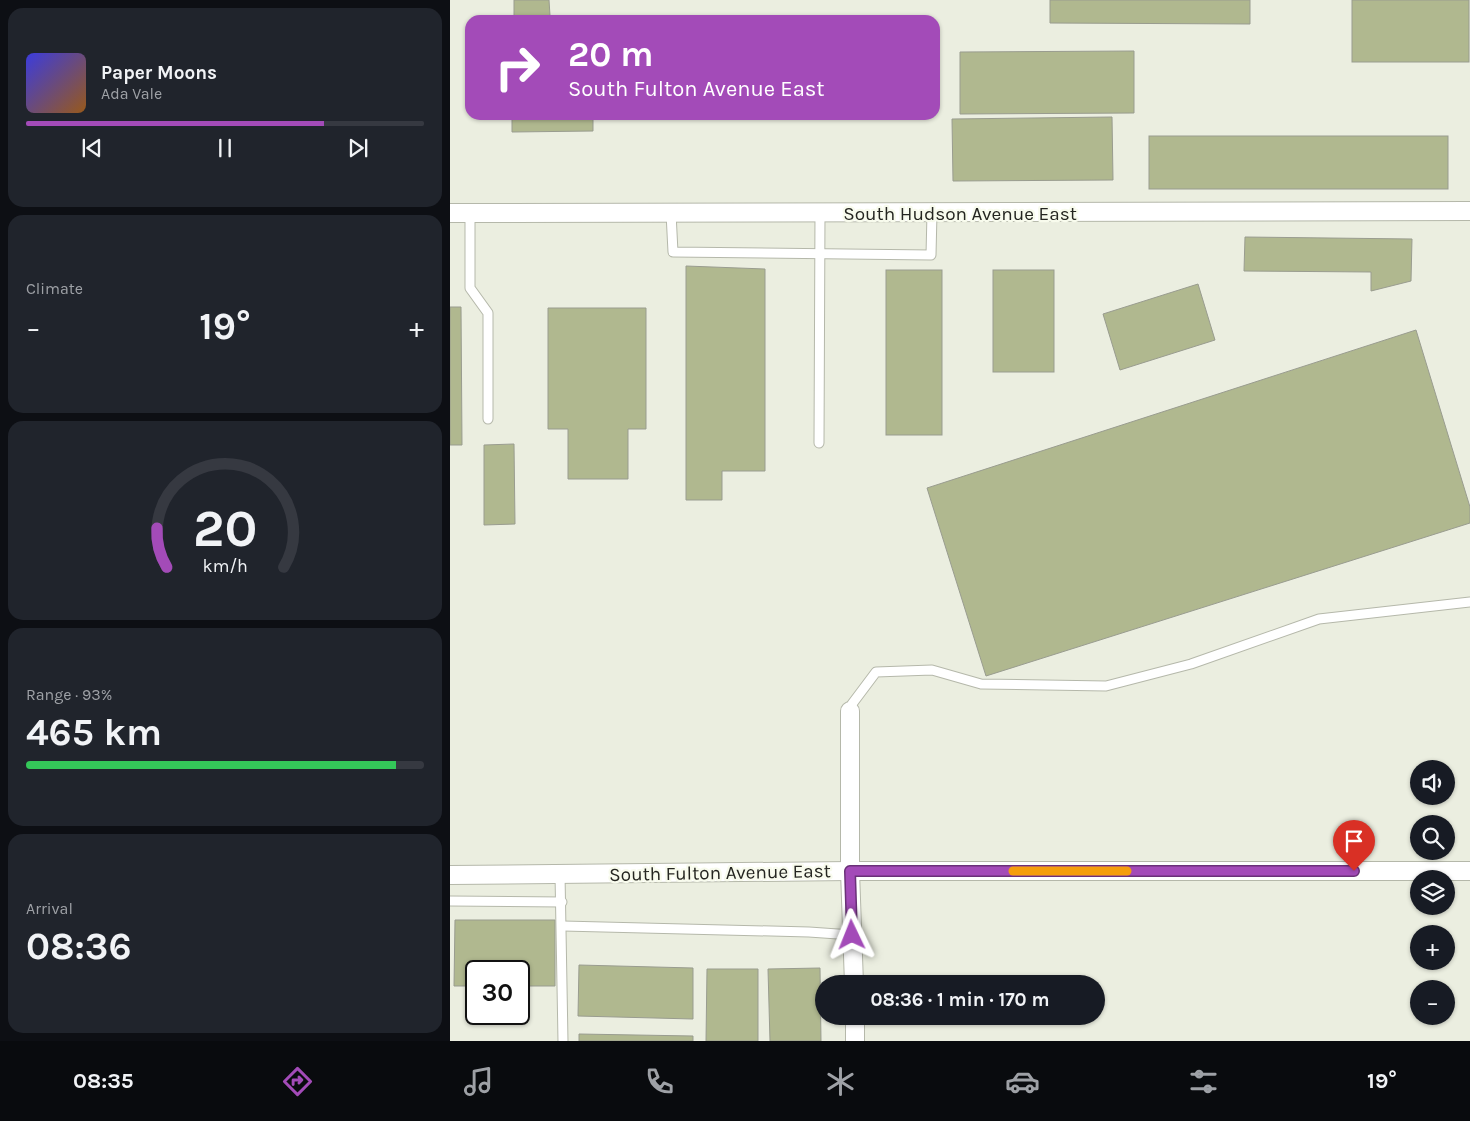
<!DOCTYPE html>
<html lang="en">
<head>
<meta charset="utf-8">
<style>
  :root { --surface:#171b24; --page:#20242c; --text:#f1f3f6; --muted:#9ea1a6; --line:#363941; --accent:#a34bb8 }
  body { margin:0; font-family:Karla,sans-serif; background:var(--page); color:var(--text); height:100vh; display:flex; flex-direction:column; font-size:19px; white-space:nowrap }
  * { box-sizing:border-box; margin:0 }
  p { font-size:16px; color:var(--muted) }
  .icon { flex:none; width:28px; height:28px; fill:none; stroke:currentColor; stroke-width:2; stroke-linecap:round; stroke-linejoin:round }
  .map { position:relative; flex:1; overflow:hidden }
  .panel { display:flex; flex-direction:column; gap:8px; padding:8px; background:#0d0f14; width:450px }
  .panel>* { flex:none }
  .hud { position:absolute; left:15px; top:15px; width:475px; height:105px; border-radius:15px; box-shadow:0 1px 4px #0004; background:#a34bb8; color:#fff; overflow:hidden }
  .buttons { position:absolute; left:960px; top:760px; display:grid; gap:10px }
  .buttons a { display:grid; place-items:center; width:45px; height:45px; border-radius:50%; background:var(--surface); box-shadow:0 1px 4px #0004; font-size:25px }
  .speed { position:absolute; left:15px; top:960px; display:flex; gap:10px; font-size:25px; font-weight:700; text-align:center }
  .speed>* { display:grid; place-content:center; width:65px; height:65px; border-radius:50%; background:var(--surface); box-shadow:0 1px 4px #0004; line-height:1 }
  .speed .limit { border:2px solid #111; border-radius:8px; background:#fff; color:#111 }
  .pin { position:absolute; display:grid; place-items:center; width:42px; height:42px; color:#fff; margin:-51px -21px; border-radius:50% 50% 50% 0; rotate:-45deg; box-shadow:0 0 5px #0007 }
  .pin .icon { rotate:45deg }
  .me { position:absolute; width:55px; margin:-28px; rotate:358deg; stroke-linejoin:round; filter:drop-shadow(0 0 4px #0008) }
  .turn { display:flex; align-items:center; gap:18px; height:105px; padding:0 20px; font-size:22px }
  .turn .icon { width:65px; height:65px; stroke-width:2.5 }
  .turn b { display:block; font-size:35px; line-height:42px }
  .big { font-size:38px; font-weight:700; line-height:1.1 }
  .panel .tile { flex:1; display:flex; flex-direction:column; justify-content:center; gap:8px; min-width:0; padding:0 18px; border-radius:15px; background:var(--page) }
  .panel .dial { align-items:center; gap:0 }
  .dial svg { height:130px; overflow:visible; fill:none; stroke:var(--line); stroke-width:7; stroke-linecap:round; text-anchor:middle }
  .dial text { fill:var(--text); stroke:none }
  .song { display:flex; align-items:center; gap:15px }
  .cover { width:60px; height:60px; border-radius:8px; background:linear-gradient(135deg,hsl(240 70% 55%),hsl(30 70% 35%)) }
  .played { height:5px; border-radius:2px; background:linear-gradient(90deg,var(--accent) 75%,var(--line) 75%) }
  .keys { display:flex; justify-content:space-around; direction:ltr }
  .heat { display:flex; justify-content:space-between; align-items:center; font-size:28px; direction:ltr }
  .charge { height:8px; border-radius:4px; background:linear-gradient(90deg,#34c759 93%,var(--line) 0) }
  .trip { position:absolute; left:365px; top:975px; width:290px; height:50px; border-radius:25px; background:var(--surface); box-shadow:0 1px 4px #0004; font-weight:700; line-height:50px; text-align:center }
  .menu { display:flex; height:80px; justify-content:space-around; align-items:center; background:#090b0e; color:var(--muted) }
  .menu .icon { width:35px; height:35px }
  .menu .active { color:var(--accent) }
  .menu b { font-size:22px; color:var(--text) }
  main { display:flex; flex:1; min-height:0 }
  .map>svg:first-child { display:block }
  .building { fill:#b0b88f; stroke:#999c8f }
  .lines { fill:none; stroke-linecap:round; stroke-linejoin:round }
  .service-casing { stroke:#b5b8aa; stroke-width:11 }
  .minor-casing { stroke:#b5b8aa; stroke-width:20 }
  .service { stroke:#fff; stroke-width:9 }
  .minor { stroke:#fff; stroke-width:18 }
  .route-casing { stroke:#6a3178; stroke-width:12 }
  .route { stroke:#a34bb8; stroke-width:9 }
  .slow { stroke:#f59e0b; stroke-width:9 }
  .labels { text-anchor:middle; stroke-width:4.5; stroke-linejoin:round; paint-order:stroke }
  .street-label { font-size:19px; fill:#242520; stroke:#f8fbed }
</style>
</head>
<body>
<main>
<section class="panel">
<div class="tile">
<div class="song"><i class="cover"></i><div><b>Paper Moons</b><p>Ada Vale</p></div></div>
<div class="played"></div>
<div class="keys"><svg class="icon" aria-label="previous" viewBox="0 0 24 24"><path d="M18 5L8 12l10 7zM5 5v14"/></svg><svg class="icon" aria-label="pause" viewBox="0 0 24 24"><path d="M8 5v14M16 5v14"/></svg><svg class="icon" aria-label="next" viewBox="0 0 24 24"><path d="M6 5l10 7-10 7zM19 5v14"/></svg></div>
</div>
<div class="tile"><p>Climate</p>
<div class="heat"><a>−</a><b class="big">19°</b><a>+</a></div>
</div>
<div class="tile dial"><svg viewBox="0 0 100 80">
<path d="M14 69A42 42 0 1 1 86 69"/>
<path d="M14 69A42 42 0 0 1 8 45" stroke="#a34bb8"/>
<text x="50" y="56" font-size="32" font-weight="700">20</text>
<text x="50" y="72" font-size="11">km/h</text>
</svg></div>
<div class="tile"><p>Range · 93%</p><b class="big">465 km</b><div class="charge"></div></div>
<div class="tile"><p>Arrival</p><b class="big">08:36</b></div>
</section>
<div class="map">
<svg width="1020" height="1041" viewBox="0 0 1020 1041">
  <rect width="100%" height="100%" fill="#ebeee0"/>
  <g class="building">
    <path d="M64,0H99L100,16H64Z"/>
    <path d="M600,0H800V24L600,23Z"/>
    <rect x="902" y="0" width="117" height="62"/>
    <path d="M684,51V113L510,114V52Z"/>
    <path d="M62,115H143V131L62,132Z"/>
    <path d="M662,117L663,180L503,181L502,119Z"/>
    <rect x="699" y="136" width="299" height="53"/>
    <path d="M795,237L962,239L961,281L921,291V272L794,271Z"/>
    <path d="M236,266L315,269V471H272V500H236Z"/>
    <rect x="436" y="270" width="56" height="165"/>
    <rect x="543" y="270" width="61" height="102"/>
    <path d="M748,284L765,340L670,370L653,314Z"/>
    <path d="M0,307H11L12,445H0Z"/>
    <path d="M98,308H196V429H178V479H118V429H98Z"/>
    <path d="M966,330L1020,507V523L536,676L477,488Z"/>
    <path d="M64,444L65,524L34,525V445Z"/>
    <path d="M5,920H105V986H69V971H26V986H4Z"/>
    <path d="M129,965L243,968V1019L128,1016Z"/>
    <path d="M370,968L371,1041H320L318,969Z"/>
    <path d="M257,969H308V1041H256Z"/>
    <path d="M129,1034L243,1036V1041H129Z"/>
  </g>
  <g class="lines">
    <g class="service-casing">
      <g id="service">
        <path d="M20,213V288L38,313V419"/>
        <path d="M221,213L223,252L481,255L482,213"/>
        <path d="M369,443L370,213"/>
        <path d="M400,711L402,704L426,672L482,670L531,684L656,686L741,664L869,619L1020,602"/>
        <path d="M110,874L113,1041"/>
        <path d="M0,901L112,902"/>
        <path d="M113,926L359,932L402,935"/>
      </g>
    </g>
    <g class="minor-casing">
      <g id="minor">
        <path d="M0,213L1020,211"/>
        <path d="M400,711V871L404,984"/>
        <path d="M0,875L400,871H1020"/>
        <path d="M405,1016V1041"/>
      </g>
    </g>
    <use href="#service" class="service"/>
    <use href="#minor" class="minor"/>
  </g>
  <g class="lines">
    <g class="route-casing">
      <path id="route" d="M402,935L400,871H904"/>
    </g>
    <use href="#route" class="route"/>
    <path class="slow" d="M563,871H677"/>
  </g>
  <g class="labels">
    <g class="street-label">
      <text x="510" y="220">South Hudson Avenue East</text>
      <text transform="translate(270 872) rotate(-1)" y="7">South Fulton Avenue East</text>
    </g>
  </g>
</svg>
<div class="buttons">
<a><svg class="icon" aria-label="sound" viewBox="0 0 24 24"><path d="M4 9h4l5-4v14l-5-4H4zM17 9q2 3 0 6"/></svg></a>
<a><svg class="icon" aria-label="search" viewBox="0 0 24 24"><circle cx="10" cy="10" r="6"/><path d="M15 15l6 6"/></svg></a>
<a><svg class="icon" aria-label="layers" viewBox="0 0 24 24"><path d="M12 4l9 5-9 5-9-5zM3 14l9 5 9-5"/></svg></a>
<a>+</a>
<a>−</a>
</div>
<div class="speed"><div class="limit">30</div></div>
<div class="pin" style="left:904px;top:871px;background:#d93025"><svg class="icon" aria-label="arrive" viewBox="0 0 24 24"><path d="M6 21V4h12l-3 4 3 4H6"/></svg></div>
<svg class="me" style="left:402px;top:935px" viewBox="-20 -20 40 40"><path d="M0-17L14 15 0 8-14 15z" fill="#a34bb8" stroke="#fff" stroke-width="4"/></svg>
<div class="trip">08:36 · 1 min · 170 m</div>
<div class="hud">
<div class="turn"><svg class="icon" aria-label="right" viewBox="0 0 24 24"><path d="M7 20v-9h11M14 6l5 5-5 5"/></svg><div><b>20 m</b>South Fulton Avenue East</div></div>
</div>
</div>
</main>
<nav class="menu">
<b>08:35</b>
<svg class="icon active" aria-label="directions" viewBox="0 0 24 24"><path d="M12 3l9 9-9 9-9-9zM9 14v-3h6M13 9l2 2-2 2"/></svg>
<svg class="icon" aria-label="music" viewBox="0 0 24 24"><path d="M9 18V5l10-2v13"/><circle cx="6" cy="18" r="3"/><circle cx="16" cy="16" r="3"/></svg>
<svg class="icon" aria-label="phone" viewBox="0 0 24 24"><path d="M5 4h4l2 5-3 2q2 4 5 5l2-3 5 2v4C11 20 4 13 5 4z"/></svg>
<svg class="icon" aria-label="climate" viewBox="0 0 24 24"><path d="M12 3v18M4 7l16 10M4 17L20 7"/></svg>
<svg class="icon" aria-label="car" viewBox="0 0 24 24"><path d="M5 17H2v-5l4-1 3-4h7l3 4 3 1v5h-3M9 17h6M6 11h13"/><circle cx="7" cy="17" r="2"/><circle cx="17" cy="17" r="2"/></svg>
<svg class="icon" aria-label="filters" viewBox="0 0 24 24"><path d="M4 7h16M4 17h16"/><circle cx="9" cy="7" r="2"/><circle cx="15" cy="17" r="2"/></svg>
<b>19°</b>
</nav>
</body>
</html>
